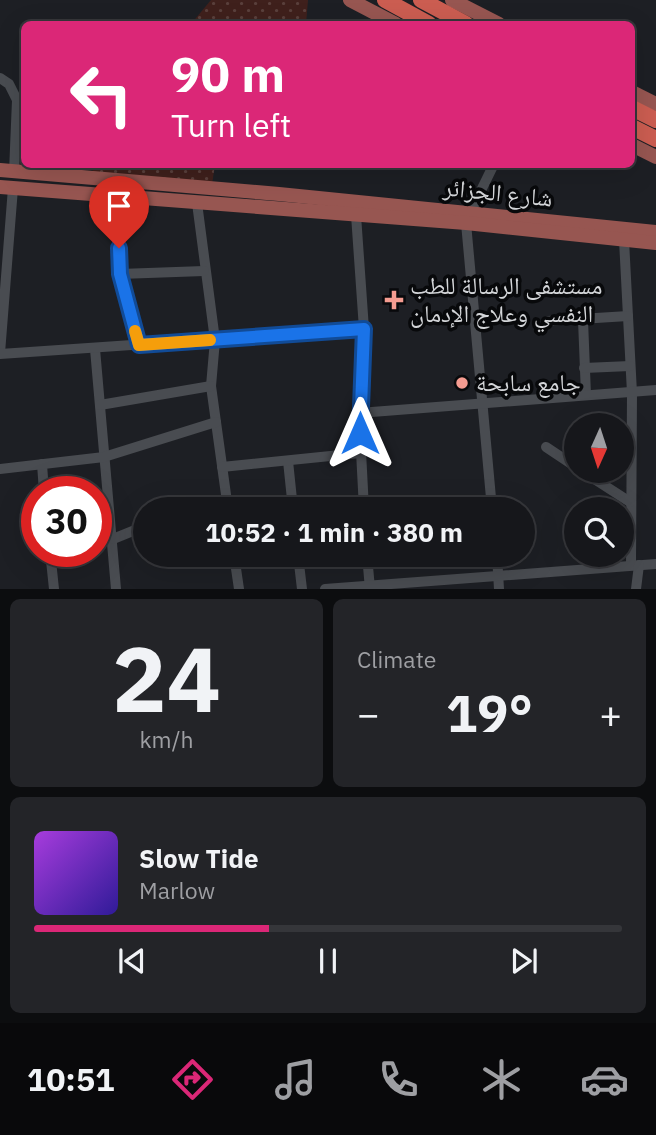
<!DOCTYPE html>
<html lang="en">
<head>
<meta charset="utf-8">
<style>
  :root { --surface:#16171b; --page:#232428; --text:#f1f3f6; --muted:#9e9fa3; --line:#35363a; --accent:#db2777 }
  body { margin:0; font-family:"IBM Plex Sans","Noto Naskh Arabic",sans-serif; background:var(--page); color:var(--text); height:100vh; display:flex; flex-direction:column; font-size:26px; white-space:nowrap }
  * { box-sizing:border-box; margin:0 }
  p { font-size:23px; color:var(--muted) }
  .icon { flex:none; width:38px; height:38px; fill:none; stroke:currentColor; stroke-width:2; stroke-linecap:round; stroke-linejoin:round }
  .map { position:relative; height:589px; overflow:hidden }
  .side { display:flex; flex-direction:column; gap:10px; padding:10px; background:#0c0d0f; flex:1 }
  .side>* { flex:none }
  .banner { position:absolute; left:21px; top:21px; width:614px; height:147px; border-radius:10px; box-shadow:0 7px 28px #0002,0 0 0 2px var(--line); background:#db2777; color:#fff; overflow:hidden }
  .needle { width:46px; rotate:183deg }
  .fabs { position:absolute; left:564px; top:413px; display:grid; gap:14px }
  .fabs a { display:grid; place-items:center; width:70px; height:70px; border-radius:50%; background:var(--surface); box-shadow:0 7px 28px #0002,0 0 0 2px var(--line); font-size:35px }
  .speed { position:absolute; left:21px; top:476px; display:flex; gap:14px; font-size:35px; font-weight:700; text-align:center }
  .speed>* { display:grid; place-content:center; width:91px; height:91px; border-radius:50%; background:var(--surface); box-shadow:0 7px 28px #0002,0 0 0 2px var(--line); line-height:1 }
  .speed .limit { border:10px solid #d22; background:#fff; color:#111 }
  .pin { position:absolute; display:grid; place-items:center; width:60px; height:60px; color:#fff; margin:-72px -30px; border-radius:50% 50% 50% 0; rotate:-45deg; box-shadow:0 0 7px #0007 }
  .pin .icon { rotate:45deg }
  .me { position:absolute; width:77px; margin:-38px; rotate:0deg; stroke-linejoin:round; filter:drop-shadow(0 0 5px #0008) }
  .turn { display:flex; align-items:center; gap:24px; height:147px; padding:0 35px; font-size:32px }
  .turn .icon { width:91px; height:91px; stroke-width:2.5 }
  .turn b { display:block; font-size:49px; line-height:60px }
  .big { font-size:52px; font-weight:700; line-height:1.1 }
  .side .card { flex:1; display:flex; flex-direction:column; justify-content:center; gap:10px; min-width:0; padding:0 24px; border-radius:10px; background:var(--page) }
  .side .dial { align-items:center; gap:0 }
  .dial b { font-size:91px; line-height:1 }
  .song { display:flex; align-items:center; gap:21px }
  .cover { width:84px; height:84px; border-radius:10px; background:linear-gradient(135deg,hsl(280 70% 55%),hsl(250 70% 35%)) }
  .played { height:7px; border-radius:4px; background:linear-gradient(90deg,var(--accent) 40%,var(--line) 40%) }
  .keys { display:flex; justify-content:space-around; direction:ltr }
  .heat { display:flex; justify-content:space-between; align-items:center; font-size:38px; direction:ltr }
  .side .tiles { flex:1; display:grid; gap:10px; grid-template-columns:1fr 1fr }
  .card:last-child { grid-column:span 2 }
  .trip { position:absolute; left:133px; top:497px; width:402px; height:70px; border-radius:35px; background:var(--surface); box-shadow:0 7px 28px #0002,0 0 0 2px var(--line); font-weight:700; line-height:70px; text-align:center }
  .tab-bar { display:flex; height:112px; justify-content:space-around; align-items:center; background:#09090b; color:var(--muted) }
  .tab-bar .icon { width:49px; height:49px }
  .tab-bar .current { color:var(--accent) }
  .tab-bar b { font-size:32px; color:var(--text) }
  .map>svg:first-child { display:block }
  .park { fill:url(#park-dots) }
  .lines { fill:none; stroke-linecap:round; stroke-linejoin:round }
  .minor { stroke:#494c51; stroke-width:10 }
  .major { stroke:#975651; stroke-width:14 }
  .highway { stroke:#cb5d51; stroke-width:16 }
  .route-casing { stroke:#114b97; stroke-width:18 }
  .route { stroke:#1a73e8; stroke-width:12 }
  .slow { stroke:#f59e0b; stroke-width:12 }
  .poi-dot { fill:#f59c91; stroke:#08090b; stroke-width:2.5 }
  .labels { text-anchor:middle; stroke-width:7; stroke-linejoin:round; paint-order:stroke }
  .street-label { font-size:24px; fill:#d3d5d8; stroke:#08090b }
  .poi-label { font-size:24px; fill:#d3d5d8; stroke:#08090b; text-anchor:start }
</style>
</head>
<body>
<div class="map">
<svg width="656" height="589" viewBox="0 0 656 589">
  <defs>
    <pattern id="park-dots" width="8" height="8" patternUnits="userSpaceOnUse" patternTransform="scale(1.75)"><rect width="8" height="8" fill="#3f201c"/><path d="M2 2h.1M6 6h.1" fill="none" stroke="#5a403c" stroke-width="1.8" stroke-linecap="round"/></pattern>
  </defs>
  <rect width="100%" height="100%" fill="#1d1f24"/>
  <g class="park">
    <path d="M211,0H308L306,24H191Z"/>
    <path d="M92,165H215L212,184L93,172Z"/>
  </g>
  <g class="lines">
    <g class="minor">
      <path d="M0,78L9,84L17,100L14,172"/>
      <path d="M116,196L120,274L139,345"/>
      <path d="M197,203L215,340L211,386L228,509"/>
      <path d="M470,213L494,164"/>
      <path d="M356,215L364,329L359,413L364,509"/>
      <path d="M466,223L492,509"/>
      <path d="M624,240L632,393L631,565"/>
      <path d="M120,274L204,271"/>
      <path d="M583,320L586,395"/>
      <path d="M548,321L628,316"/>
      <path d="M95,349L116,589"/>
      <path d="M0,353L13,188"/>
      <path d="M0,354L364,329"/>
      <path d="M584,368L630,366"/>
      <path d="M100,405L211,386"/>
      <path d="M359,413L656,390"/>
      <path d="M546,447L576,467"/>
      <path d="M288,461L293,509"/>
      <path d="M42,464L44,492"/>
      <path d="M222,467L360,453"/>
      <path d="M0,469L104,457L216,422"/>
      <path d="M582,471L630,502"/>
      <path d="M113,539L145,526"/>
      <path d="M50,551L54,589"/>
      <path d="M234,555L239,589"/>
      <path d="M298,555L302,589"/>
      <path d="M367,555L370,589"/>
      <path d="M497,555L499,589"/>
      <path d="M325,589L656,564"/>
      <path d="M636,589L639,565"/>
    </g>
    <g class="major">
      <path d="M350,0L396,24"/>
      <path d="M452,0L499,24"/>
      <path d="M632,92L656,104"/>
      <path d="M632,145L656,157"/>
      <path d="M0,170L279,194L656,232"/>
      <path d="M0,187L466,223L656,243"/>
    </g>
    <g class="highway">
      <path d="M385,0L429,24"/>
      <path d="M421,0L466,24"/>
      <path d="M632,108L656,120"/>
      <path d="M632,127L656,139"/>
    </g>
  </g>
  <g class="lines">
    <g class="route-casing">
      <path id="route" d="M119,248L120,274L139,345L364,329L360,433"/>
    </g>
    <use href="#route" class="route"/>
    <path class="slow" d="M135,331L139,345L210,340"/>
  </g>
  <g class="poi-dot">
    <path d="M390.5 289.5h7v7h7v7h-7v7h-7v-7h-7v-7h7z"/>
    <circle cx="462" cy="383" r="7"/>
  </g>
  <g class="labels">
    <g class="street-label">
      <text transform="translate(498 193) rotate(6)" y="8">شارع الجزائر</text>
    </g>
    <g class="poi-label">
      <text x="410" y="294">مستشفى الرسالة للطب<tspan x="410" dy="28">النفسي وعلاج الإدمان</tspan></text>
      <text x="476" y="391">جامع سابحة</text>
    </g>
  </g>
</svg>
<div class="fabs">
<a><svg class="needle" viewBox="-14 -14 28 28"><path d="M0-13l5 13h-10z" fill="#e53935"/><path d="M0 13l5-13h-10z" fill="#9e9fa3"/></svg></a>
<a><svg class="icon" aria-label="search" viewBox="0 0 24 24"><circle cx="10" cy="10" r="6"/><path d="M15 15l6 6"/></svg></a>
</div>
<div class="speed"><div class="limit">30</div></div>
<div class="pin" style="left:119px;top:248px;background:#d93025"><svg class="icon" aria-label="arrive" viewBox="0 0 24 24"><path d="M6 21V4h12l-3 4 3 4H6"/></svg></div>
<svg class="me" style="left:360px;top:433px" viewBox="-20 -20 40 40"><path d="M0-17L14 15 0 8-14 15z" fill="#1a73e8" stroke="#fff" stroke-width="4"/></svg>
<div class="trip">10:52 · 1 min · 380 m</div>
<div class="banner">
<div class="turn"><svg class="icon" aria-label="left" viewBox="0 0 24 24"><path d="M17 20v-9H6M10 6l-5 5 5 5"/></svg><div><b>90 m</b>Turn left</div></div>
</div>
</div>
<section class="side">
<div class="tiles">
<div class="card dial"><b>24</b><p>km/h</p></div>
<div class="card"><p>Climate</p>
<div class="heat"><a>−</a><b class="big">19°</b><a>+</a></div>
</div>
<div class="card">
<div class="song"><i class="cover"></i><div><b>Slow Tide</b><p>Marlow</p></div></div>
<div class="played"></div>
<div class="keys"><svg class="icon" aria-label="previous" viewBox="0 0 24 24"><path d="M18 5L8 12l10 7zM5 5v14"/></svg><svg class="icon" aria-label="pause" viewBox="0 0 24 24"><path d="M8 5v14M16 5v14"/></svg><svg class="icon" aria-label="next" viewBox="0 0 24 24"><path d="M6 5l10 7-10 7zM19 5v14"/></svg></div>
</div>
</div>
</section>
<nav class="tab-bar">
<b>10:51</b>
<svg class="icon current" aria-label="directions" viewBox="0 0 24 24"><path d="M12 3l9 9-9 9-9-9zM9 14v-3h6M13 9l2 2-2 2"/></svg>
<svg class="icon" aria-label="music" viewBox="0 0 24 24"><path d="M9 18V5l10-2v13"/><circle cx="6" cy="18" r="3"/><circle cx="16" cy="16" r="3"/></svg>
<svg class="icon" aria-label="phone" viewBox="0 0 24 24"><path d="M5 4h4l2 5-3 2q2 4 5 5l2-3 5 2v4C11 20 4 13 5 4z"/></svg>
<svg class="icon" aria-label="climate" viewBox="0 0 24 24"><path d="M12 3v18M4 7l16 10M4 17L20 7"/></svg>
<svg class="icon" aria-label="car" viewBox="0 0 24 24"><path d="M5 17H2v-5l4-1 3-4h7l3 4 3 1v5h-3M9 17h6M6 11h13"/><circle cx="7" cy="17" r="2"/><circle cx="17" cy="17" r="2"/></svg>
</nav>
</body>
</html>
